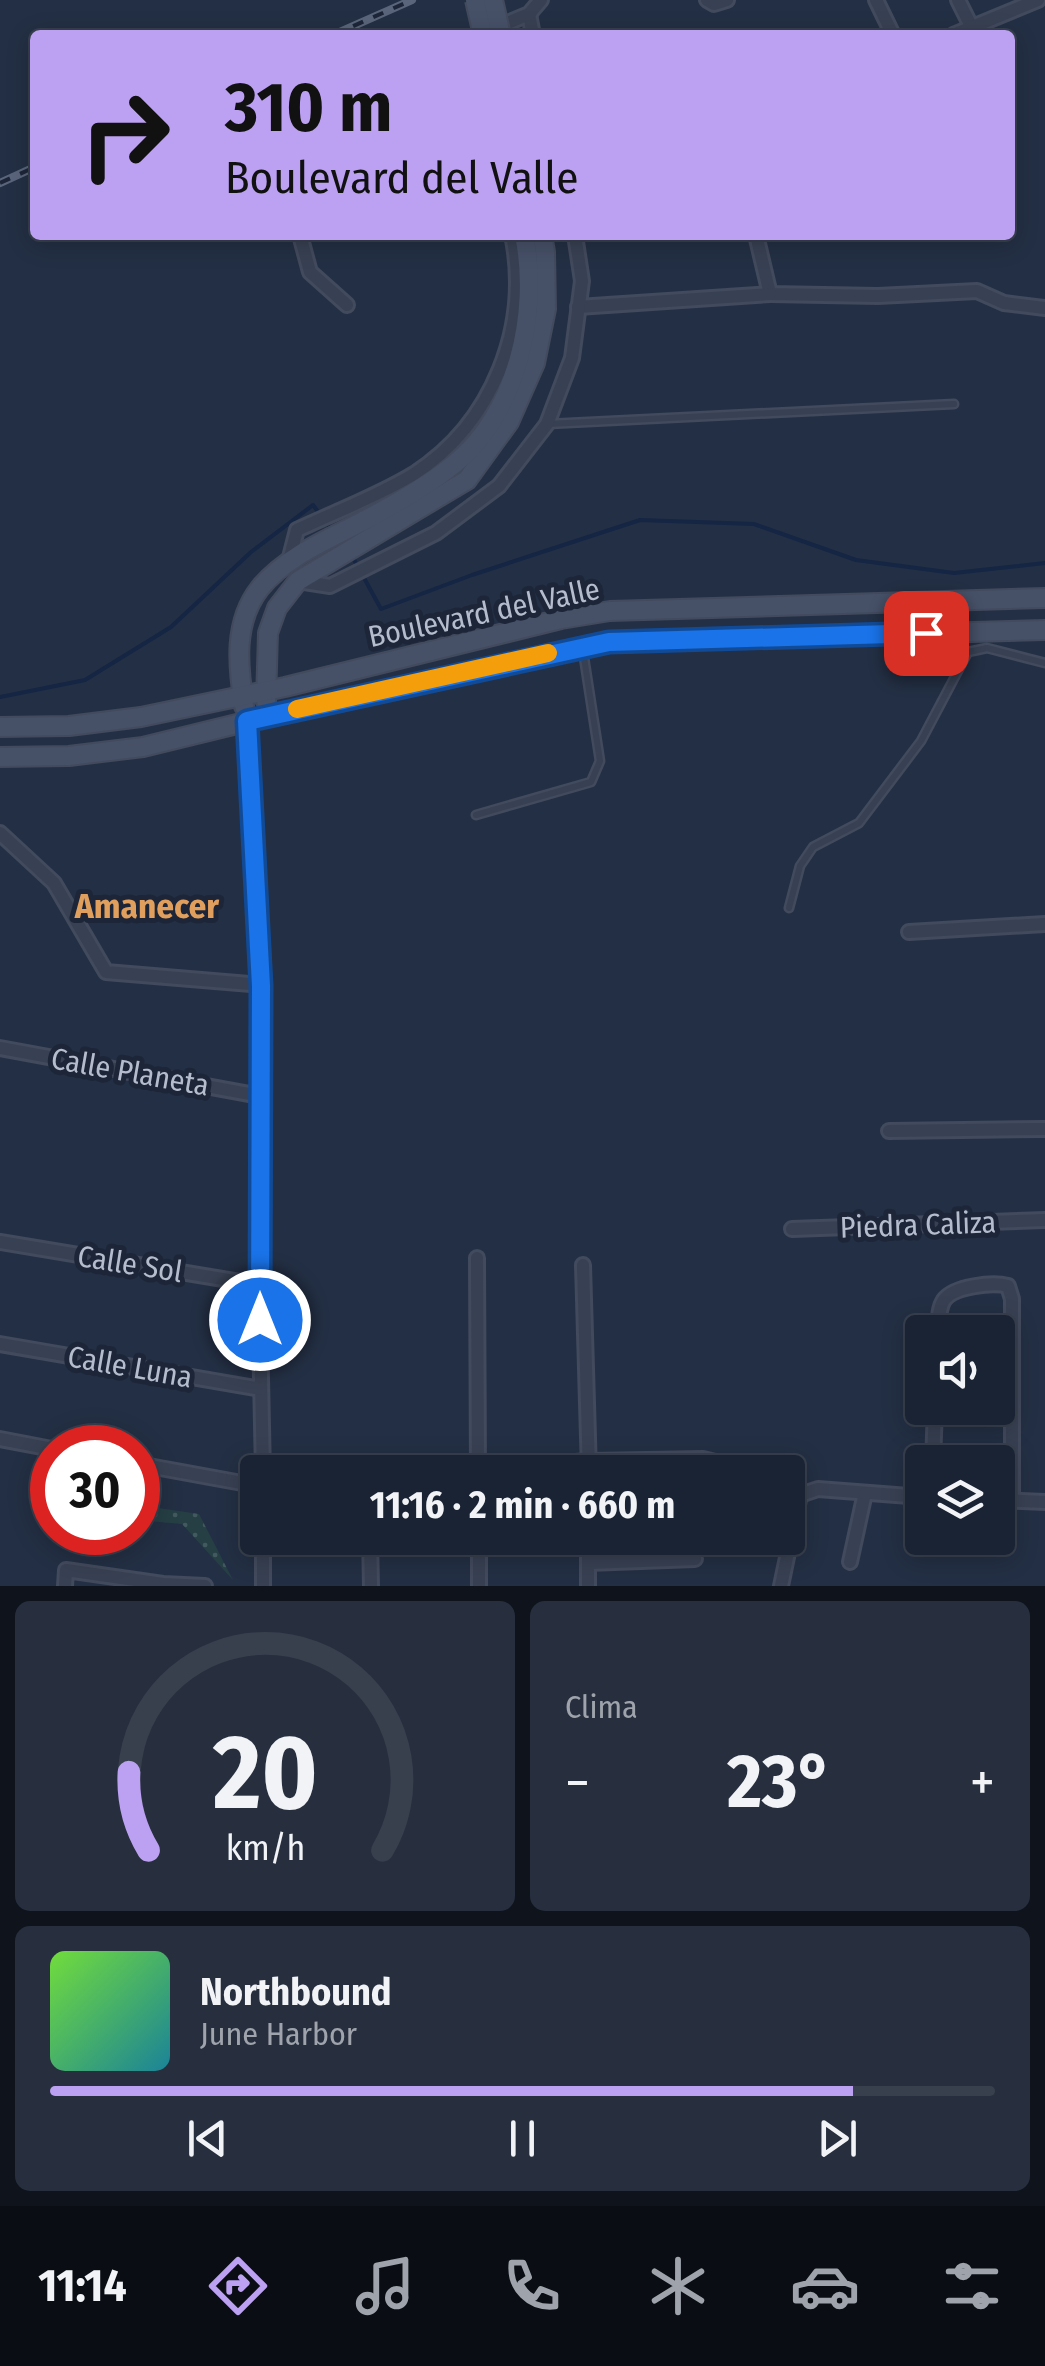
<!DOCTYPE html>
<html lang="es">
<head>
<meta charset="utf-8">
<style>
  :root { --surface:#1a2333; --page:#272f3f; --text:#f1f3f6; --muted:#9fa4ac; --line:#38404e; --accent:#bca0f2 }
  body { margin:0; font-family:"Fira Sans Condensed",sans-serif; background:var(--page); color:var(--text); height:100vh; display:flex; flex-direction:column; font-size:38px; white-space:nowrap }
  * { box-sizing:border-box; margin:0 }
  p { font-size:32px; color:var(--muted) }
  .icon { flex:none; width:55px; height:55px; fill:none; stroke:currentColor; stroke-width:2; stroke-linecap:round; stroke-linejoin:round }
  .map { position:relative; height:1586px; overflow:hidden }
  .panel { display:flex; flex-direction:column; gap:15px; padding:15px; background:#0e131c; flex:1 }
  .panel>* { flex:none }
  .banner { position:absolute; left:30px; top:30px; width:985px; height:210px; border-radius:10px; box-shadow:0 5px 25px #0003,0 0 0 2px var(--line); background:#bca0f2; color:#111; overflow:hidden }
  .buttons { position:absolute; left:905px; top:1315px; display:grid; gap:20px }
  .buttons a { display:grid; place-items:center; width:110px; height:110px; border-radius:10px; background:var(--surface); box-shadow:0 5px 25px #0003,0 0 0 2px var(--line); font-size:50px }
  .speed { position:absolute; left:30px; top:1425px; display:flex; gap:20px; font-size:50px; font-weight:700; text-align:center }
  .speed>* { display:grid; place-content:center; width:130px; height:130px; border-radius:50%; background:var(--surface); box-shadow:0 5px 25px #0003,0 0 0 2px var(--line); line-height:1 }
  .speed .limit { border:15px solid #d22; background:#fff; color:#111 }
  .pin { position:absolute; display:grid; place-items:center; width:85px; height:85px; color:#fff; margin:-42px; border-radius:20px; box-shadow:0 5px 15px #0006 }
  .me { position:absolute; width:110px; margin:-55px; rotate:0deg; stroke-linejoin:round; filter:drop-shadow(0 0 8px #0008) }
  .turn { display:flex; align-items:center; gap:35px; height:210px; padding:0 30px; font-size:45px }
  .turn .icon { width:130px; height:130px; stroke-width:2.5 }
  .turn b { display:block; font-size:70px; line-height:85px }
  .big { font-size:75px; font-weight:700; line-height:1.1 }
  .panel .tile { flex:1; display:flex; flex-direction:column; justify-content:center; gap:15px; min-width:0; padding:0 35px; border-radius:15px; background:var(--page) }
  .panel .dial { align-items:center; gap:0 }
  .dial svg { height:260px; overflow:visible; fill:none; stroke:var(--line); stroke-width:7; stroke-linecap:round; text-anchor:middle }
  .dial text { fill:var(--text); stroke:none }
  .song { display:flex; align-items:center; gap:30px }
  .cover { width:120px; height:120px; border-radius:15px; background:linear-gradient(135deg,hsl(100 70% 55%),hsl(190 70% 35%)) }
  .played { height:10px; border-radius:5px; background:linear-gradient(90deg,var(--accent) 85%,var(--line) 85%) }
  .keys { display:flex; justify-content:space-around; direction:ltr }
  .heat { display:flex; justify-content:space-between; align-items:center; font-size:55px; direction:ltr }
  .panel .tiles { flex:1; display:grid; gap:15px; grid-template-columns:1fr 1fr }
  .tile:last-child { grid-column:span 2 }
  .trip { position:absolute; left:240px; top:1455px; width:565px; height:100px; border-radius:10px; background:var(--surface); box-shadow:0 5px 25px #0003,0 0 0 2px var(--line); font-weight:700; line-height:100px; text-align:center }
  .tabs { display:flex; height:160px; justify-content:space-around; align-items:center; background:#0a0e14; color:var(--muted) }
  .tabs .icon { width:70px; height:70px }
  .tabs .selected { color:var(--accent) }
  .tabs b { font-size:45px; color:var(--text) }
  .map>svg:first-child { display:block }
  .park { fill:url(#park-dots) }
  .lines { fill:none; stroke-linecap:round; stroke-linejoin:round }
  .stream { stroke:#152544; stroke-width:4 }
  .lane-casing { stroke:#424a5d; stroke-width:11 }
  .street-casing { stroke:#424a5d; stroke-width:18 }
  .secondary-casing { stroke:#424a5d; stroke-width:22 }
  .lane { stroke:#384153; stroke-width:6 }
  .street { stroke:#384153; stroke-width:12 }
  .secondary { stroke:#465067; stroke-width:18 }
  .rail-casing { stroke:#5a657b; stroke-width:8 }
  .rail { stroke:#1d2639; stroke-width:4; stroke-dasharray:11; stroke-linecap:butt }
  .secondary-bridge-casing { stroke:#424a5d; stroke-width:22; stroke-linecap:butt }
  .secondary-bridge { stroke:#465067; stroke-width:18 }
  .route-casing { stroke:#114b97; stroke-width:25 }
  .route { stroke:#1a73e8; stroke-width:18 }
  .slow { stroke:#f59e0b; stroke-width:18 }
  .labels { text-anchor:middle; stroke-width:10; stroke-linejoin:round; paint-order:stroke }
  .street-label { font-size:30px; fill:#b5bdcd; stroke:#1d2639 }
  .quarter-label { font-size:35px; font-weight:bold; fill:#e19f5d; stroke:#1d2639 }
</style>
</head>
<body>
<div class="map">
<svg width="1045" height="1586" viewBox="0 0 1045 1586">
  <defs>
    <pattern id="park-dots" width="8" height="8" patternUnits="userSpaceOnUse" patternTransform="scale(2.5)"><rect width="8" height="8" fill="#253f45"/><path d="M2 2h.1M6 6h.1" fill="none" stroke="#42595f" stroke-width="1.8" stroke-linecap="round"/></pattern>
  </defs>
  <rect width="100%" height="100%" fill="#232f44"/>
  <path class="park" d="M138,1505L199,1514L233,1580L182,1524L138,1520Z"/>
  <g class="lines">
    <g class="stream">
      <path d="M352,556L381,609L472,575L640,520L754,524L856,560L954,573L1045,563"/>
      <path d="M0,697L85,680L171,627L251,552L313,505L331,529"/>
    </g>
    <g class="lane-casing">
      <g id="lane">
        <path d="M548,424L954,404"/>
        <path d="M476,815L591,782L600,761L583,651"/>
        <path d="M789,908L800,866L813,847L859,823L921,741L968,652L987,648L1045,663"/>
      </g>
    </g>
    <g class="street-casing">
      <g id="street">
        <path d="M707,0L714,4L727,0"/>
        <path d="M876,0L893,35"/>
        <path d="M958,0L971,26"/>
        <path d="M529,14L533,35"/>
        <path d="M493,29L529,14L541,0"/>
        <path d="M953,35L1038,0"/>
        <path d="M300,235L310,272L347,305"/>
        <path d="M756,235L770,294L878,296L977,291L1004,303L1045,308"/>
        <path d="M578,307L770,294"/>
        <path d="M289,561L297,530C335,512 378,496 414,474C493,423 531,326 512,235"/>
        <path d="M298,581L330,586L436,533L499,486L547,424L572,358L582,281L575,235"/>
        <path d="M247,721L261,985L259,1285L263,1472"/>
        <path d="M0,833L54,883L106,972L261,985"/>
        <path d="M909,932L1045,924"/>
        <path d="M0,1048L260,1096"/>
        <path d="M889,1131L1045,1129"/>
        <path d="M792,1229L1045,1220"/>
        <path d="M0,1242L259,1285"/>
        <path d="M477,1258L478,1472"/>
        <path d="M583,1265L589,1472"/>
        <path d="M938,1332C939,1322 938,1309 944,1300C954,1286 993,1282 1008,1286L1012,1299V1501"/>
        <path d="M0,1344L261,1389"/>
        <path d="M0,1439L52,1449"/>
        <path d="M933,1462L935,1408"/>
        <path d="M138,1464L242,1483H258"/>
        <path d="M430,1472L589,1461L703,1459L756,1472"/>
        <path d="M800,1495L818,1489L922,1497"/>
        <path d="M998,1500L1045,1502"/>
        <path d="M370,1538L371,1586"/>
        <path d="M479,1538V1586"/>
        <path d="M850,1562L865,1493"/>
        <path d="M588,1563L695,1559"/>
        <path d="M65,1586L66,1570L163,1584L205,1586"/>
        <path d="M263,1586V1538"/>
        <path d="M588,1586V1538"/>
        <path d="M781,1586L800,1495"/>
      </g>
    </g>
    <g class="secondary-casing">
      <g id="secondary">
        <path d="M266,701L268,633L277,608L298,581L467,480L509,422L535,363L546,309L545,252L542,235"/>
        <path d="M244,706C238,666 233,622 260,588C287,555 332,538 369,518C397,503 427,486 453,465C517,414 540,313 524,235"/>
        <path d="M0,727L69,726L141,717L285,687L561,619L610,611L1045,598"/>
        <path d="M0,757L69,756L143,747L286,712L609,642L1045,630"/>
      </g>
    </g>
    <use href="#lane" class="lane"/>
    <use href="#street" class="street"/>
    <use href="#secondary" class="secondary"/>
    <g class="rail-casing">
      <g id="rail">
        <path d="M333,35L412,0"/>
        <path d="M0,183L35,167"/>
      </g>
    </g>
    <use href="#rail" class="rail"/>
    <g class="secondary-bridge-casing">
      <g id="secondary-bridge">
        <path d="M475,0L483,35"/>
        <path d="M493,0L501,35"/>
      </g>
    </g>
    <use href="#secondary-bridge" class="secondary-bridge"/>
  </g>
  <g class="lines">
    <g class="route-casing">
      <path id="route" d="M260,1320L261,986L247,721L609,642L926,633"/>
    </g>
    <use href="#route" class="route"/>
    <path class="slow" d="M297,709L548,653"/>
  </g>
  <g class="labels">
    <g class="street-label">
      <text transform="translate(484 613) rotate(-12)" y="10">Boulevard del Valle</text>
      <text transform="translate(130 1072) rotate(10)" y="10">Calle Planeta</text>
      <text transform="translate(918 1225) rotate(-2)" y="10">Piedra Caliza</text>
      <text transform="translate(130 1264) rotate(9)" y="10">Calle Sol</text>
      <text transform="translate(130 1367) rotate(10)" y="10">Calle Luna</text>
    </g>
    <g class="quarter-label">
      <text x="147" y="918">Amanecer</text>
    </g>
  </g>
</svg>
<div class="buttons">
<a><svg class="icon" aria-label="sound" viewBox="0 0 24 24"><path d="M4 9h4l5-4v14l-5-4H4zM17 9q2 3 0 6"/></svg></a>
<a><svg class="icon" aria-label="layers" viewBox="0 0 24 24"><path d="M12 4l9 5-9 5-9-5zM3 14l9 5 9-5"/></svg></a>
</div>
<div class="speed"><div class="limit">30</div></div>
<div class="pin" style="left:926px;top:633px;background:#d93025"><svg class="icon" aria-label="arrive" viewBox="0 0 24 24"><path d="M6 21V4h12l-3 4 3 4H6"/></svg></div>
<svg class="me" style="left:260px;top:1320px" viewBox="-20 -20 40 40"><circle r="17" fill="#1a73e8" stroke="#fff" stroke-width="3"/><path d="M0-11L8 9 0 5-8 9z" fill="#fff"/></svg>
<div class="trip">11:16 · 2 min · 660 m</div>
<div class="banner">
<div class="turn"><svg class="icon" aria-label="right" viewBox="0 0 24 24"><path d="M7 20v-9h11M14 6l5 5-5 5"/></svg><div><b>310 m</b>Boulevard del Valle</div></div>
</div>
</div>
<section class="panel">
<div class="tiles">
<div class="tile dial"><svg viewBox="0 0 100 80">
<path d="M14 69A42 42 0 1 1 86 69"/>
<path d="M14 69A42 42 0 0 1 8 45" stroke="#bca0f2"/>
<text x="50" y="56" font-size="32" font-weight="700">20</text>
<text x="50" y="72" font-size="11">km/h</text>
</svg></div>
<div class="tile"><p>Clima</p>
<div class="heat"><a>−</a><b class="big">23°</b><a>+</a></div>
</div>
<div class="tile">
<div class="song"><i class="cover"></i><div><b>Northbound</b><p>June Harbor</p></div></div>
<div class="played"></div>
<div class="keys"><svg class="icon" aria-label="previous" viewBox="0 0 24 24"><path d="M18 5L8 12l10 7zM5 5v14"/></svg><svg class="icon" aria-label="pause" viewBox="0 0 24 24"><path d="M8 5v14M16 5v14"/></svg><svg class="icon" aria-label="next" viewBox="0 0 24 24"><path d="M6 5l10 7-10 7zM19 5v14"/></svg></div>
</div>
</div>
</section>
<nav class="tabs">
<b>11:14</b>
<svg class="icon selected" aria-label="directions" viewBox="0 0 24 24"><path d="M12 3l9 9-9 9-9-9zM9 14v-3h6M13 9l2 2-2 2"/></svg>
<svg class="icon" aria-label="music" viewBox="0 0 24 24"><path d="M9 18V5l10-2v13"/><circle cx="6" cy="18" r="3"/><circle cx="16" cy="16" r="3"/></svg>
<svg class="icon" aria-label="phone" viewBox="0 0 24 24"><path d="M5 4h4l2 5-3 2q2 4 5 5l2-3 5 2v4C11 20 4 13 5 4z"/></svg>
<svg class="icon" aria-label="climate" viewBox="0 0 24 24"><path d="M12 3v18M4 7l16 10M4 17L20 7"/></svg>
<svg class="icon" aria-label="car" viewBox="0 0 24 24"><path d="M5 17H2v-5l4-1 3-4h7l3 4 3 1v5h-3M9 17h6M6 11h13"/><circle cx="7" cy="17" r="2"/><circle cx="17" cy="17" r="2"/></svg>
<svg class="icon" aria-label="filters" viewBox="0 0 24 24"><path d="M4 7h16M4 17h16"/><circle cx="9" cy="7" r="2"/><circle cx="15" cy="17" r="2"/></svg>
</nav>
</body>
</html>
